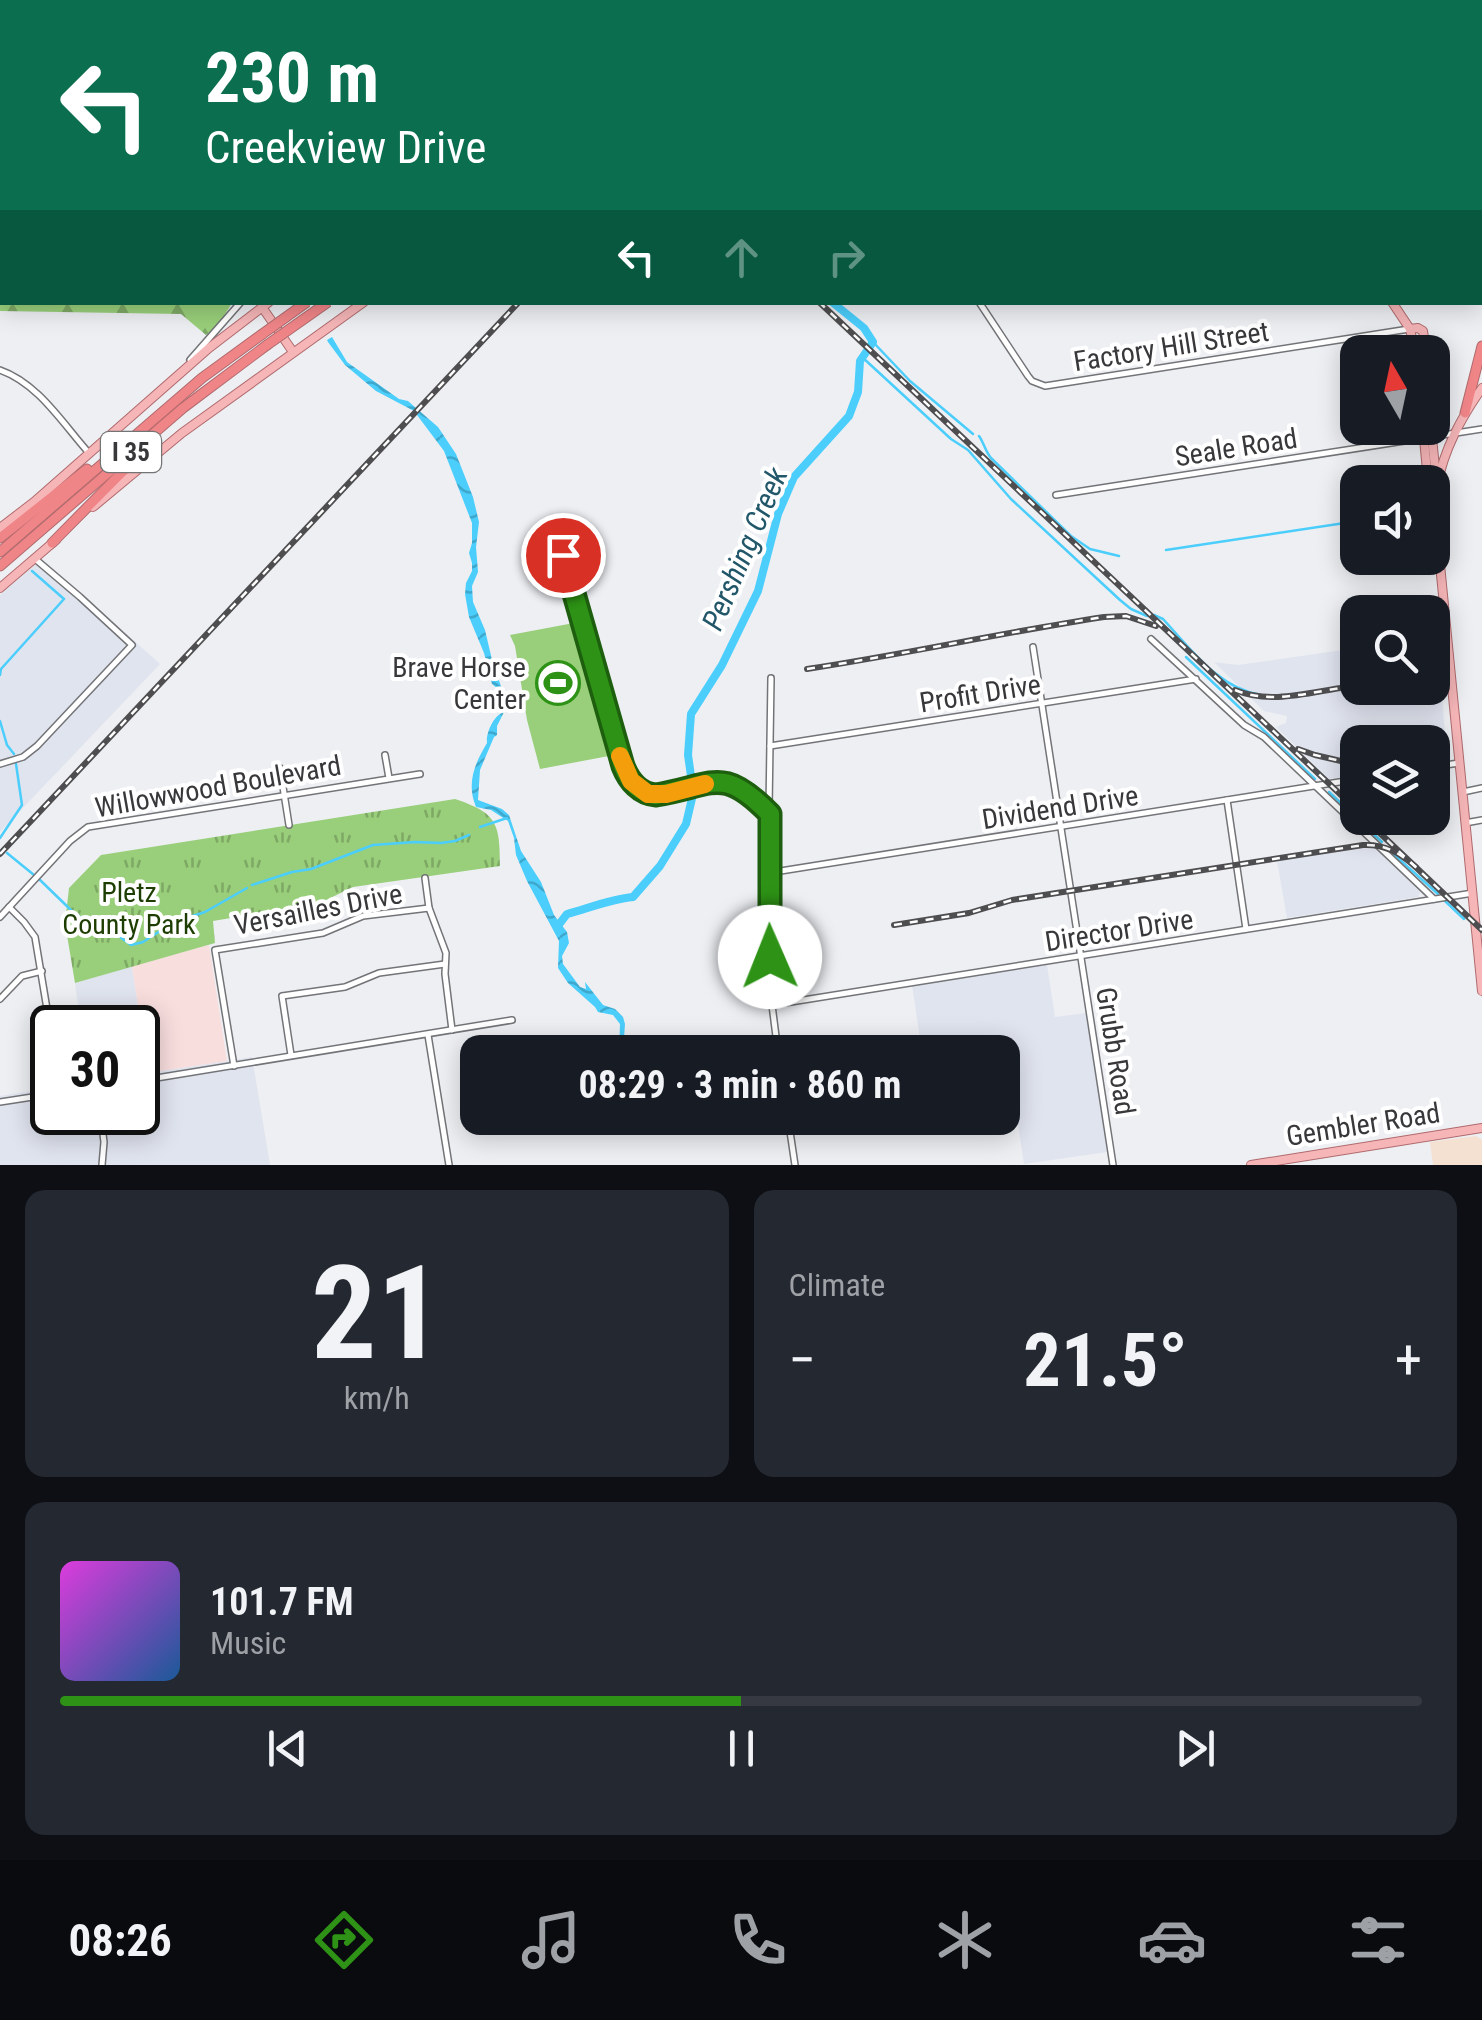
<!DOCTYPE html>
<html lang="en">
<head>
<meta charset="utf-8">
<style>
  :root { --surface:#171b24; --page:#242831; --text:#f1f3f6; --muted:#9ea1a6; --line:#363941; --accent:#2d9215 }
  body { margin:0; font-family:"Roboto Condensed",sans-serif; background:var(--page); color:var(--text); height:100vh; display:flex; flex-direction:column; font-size:38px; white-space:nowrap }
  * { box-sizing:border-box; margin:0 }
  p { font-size:32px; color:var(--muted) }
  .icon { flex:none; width:55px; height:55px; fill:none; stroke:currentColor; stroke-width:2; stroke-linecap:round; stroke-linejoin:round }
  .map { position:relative; height:1165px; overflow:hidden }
  .side { display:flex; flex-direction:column; gap:25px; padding:25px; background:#0d0f14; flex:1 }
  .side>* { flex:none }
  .hud { position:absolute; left:0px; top:0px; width:1482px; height:305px; box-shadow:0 5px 25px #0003; background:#0b6e4f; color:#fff; overflow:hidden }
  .needle { width:65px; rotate:351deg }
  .tools { position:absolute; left:1340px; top:335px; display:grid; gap:20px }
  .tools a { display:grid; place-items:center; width:110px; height:110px; border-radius:20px; background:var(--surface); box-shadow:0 5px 25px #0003; font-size:50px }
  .speed { position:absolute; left:30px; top:1005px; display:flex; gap:20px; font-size:50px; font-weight:700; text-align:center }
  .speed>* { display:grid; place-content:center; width:130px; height:130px; border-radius:50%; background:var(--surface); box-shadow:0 5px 25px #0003; line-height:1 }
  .speed .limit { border:5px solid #111; border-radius:15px; background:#fff; color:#111 }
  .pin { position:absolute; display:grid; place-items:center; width:85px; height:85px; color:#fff; margin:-42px; border:5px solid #fff; border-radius:50%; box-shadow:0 2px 10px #0007 }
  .me { position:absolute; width:110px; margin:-55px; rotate:359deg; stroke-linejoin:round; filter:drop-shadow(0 0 8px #0008) }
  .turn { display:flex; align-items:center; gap:35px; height:210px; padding:0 40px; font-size:45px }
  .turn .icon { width:130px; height:130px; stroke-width:2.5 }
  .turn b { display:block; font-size:70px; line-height:85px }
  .lanes { display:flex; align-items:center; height:95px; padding:0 40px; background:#0003; justify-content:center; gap:50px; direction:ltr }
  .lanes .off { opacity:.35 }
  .big { font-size:75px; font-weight:700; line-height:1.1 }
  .side .tile { flex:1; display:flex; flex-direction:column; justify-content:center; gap:15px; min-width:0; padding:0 35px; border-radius:20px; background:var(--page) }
  .side .dial { align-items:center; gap:0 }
  .dial b { font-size:130px; line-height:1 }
  .song { display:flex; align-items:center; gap:30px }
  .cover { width:120px; height:120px; border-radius:15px; background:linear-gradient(135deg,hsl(300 70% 55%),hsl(210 70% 35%)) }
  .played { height:10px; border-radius:5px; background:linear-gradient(90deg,var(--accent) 50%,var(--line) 50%) }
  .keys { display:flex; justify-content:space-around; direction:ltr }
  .heat { display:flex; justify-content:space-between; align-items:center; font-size:55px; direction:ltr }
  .side .tiles { flex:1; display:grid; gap:25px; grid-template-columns:1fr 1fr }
  .tile:last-child { grid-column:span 2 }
  .trip { position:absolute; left:460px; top:1035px; width:560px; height:100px; border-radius:20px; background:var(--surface); box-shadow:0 5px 25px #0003; font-weight:700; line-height:100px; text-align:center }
  .dock { display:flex; height:160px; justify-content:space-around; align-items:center; background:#090b0e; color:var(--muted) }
  .dock .icon { width:70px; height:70px }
  .dock .selected { color:var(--accent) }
  .dock b { font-size:45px; color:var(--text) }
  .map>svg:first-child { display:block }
  .commercial { fill:#f5e1d2 }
  .built { fill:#e0e4ef }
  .education { fill:#f9dede }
  .grass { fill:#99cf7a }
  .forest { fill:url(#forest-firs) }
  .park { fill:url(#park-tufts) }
  .water { fill:url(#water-waves) }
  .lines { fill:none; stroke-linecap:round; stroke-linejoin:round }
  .stream { stroke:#4bcefc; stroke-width:2.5 }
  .river { stroke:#4bcefc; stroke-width:8 }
  .minor-casing { stroke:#737477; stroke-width:8 }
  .major-casing { stroke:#b06a6d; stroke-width:10 }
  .highway-casing { stroke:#b06a6d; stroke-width:11 }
  .minor { stroke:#fff; stroke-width:5 }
  .major { stroke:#f6b6b8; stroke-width:8 }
  .highway { stroke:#f08588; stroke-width:9 }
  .rail-casing { stroke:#4e4e51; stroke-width:6 }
  .rail { stroke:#fff; stroke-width:2.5; stroke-dasharray:8; stroke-linecap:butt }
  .highway-bridge-casing { stroke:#b06a6d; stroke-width:11; stroke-linecap:butt }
  .highway-bridge { stroke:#f08588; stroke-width:9 }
  .route-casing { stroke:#1d5f0e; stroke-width:25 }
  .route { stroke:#2d9215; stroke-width:18 }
  .slow { stroke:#f59e0b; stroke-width:18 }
  .labels { text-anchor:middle; stroke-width:8; stroke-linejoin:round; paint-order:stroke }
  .shield { fill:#fff; stroke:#747475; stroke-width:2.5 }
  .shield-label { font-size:25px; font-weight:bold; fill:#38383a }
  .street-label { font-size:28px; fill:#38383a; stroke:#fff }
  .poi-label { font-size:28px; fill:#38383a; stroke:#fff; text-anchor:end }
  .park-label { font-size:28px; fill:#1d3e00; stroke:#fff }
  .water-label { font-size:30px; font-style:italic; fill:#22576a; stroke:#fff }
</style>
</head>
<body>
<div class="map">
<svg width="1482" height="1165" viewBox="0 0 1482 1165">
  <defs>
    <pattern id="forest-firs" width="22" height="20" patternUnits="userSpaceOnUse" patternTransform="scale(2.5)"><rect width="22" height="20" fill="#99cf7a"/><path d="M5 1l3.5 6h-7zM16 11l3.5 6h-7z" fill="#7ea965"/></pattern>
    <pattern id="park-tufts" width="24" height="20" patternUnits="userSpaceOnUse" patternTransform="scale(2.5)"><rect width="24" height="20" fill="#99cf7a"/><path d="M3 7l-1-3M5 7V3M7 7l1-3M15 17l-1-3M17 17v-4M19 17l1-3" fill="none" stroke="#7ea965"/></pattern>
    <pattern id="water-waves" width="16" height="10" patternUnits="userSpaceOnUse" patternTransform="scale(2.5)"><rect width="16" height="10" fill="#4bcefc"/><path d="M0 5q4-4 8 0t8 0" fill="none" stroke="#3fa8cd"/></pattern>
  </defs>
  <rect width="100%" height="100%" fill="#edeff3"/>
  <path class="commercial" d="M1476,1136L1482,1140V1165H1433L1430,1142Z"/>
  <g class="built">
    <path d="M219,0H655L653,2H221Z"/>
    <path d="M42,559L160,664L0,832V595Z"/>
    <path d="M1433,636H1437L1447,758L1433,760L1432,742H1358L1357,774L1329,779L1276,727L1286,723L1287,716L1264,711L1214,662L1238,665L1357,648L1358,688H1432Z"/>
    <path d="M1372,846L1420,892L1418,897L1287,918L1277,861Z"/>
    <path d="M1047,965L1055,1017L1086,1013L1107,1152L1024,1164L1012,1086L1003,1087L1002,1052H922L912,985Z"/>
    <path d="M132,966L148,1073L252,1057L270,1165H0V1096L52,1088V1112H138V1028L81,1027L75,983Z"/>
  </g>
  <path class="education" d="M209,945L227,1061L148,1073L132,966Z"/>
  <path class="grass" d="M579,622L614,755L540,769L527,720L515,646L510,635Z"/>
  <path class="forest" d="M2,8V302L232,303L217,327L206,335L181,314L0,311V10Z"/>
  <path class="park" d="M455,799C497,813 500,823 500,866L353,887L320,903L213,921L215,943L75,983L65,923L69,888L101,855Z"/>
  <path class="water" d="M332,337L347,362L399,399L408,401L438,427L456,454L473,497L479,522L476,547L478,572L472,586L473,602L485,630L493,664L506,700L505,710L497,726V735L494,737L480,770L478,800L502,809L509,815L521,851L541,882L554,915L567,932L569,943L562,956L563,964L580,987L586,989L585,982L603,1005L615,1009L623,1017L625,1024L623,1052H619L620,1024L613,1015L598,1012L595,1007L568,983L558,968L559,941L527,881L516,855L514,838L508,821L491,810L476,807C466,783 475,763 487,743C486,733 493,717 502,713V692L492,684L484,653L469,617L465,594L466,583L472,571V563L469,553L472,543V523L444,451L414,411L376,391L345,365L328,342L327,340Z"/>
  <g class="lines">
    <g class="stream">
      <path d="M873,342L910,381L973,434"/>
      <path d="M862,357L951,439L968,450L1011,499L1120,600L1131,609L1147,616"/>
      <path d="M979,436C984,443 985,451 991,458L1071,536L1090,549L1119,556"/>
      <path d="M1166,550L1358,521"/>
      <path d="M1154,615L1163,619C1190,648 1219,689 1261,695"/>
      <path d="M1186,657L1315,779"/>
      <path d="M0,675L1,669L64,599L32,571"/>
      <path d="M0,721L7,745L14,754"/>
      <path d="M1329,792L1382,842"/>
      <path d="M480,827L507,818"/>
      <path d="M0,838L22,805L16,764"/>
      <path d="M1390,851L1438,894"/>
      <path d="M7,853L34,875"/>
      <path d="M39,879L73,912L87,922L99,924L112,931L131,945L143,942L174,922L205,912L247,888"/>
      <path d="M252,885L292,872L311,869L373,845L415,842L441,843L455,841L469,835"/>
      <path d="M1445,901L1464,919"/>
    </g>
    <g class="river">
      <path d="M692,783L688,755L691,714L722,665L758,591L778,514L794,477L849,416L858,392L860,361L873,342L864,328L832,302"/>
      <path d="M557,927L567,914C589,908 611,899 633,897L660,866L686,824L694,790"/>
    </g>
    <g class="minor-casing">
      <g id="minor">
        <path d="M525,2L530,0"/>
        <path d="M979,302L1028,376L1032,381L1045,386L1409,329"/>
        <path d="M190,360L241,302"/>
        <path d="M0,370C38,383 63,424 89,453"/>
        <path d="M1056,495L1482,429"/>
        <path d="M554,522L623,766C629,781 640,794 657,795C715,785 722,765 770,814"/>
        <path d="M1151,639L1244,725L1264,737L1434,899"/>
        <path d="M1033,647L1113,1165"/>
        <path d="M771,678L768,873L772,1005L778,1052"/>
        <path d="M770,746L1196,679"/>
        <path d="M385,755L389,778"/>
        <path d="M0,764L23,757L37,746L132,645L80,597L34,558"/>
        <path d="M1432,767L1459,763"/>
        <path d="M280,768L289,825"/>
        <path d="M1463,792L1482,788"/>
        <path d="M1227,800L1246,929"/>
        <path d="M1465,823L1482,820"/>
        <path d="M768,873L1358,779"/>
        <path d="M425,878L429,908L446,953L445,974L452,1030"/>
        <path d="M9,907L24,922L35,937L52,1039"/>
        <path d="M0,917L70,841L88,827L420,774"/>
        <path d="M0,999L22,976L42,971"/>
        <path d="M772,1005L1473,893"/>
        <path d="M428,1035L449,1165"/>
        <path d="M291,1055L282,996L345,987L379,973L445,964"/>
        <path d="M234,1066L215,950L323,933L363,916L429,908"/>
        <path d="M138,1081L512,1020"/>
        <path d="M0,1102L52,1094"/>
        <path d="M100,1112L104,1142L102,1165"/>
        <path d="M788,1118L795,1165"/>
      </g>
    </g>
    <g class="major-casing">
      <g id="major">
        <path d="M957,0L959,2"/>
        <path d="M1442,0L1443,2"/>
        <path d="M660,2L661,0"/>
        <path d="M746,2L749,0"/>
        <path d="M1480,98L1482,103"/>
        <path d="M1392,302L1410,329L1415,352"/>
        <path d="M262,307L293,352"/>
        <path d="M1410,329L1418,328L1423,331L1426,352"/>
        <path d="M1423,428L1428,482"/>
        <path d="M1431,428L1439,507L1437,520"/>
        <path d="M1437,486C1444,449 1461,418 1482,388"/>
        <path d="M93,507L182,433L364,302"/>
        <path d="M1432,512L1436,524L1482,991"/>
        <path d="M0,528L34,502L209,348L269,302"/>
        <path d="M0,588L56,540"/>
        <path d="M1251,1165L1482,1128"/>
      </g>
    </g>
    <g class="highway-casing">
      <g id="highway">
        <path d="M968,0L970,2"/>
        <path d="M1079,0L1081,2"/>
        <path d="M1125,0L1130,2"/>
        <path d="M1190,0L1198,2"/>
        <path d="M1285,0V2"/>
        <path d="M1405,0V2"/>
        <path d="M1428,0V2"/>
        <path d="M672,2L673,0"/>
        <path d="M692,2L694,0"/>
        <path d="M707,2L709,0"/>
        <path d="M715,2L718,0"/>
        <path d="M1480,137L1482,141"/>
        <path d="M1480,249L1482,258"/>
        <path d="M1480,292L1482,293"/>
        <path d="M1465,413L1482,346"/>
        <path d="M0,538L87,469"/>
        <path d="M52,543L152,442"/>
        <path d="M0,552L202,378L261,335"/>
        <path d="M0,566L183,408L267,345"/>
      </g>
    </g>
    <use href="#minor" class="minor"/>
    <use href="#major" class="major"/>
    <use href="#highway" class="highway"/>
    <g class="rail-casing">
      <g id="rail">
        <path d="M804,2L807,0"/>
        <path d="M819,302L1358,811"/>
        <path d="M807,669C907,654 1005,632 1104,617L1126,616L1156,626"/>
        <path d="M1235,690C1271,705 1310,692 1347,687"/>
        <path d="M1298,749L1315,755L1345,762"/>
        <path d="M1364,818L1482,930"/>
        <path d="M0,854L519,302"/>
        <path d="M894,925L969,913L1012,900L1363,845C1386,844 1399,853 1416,867"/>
      </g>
    </g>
    <use href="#rail" class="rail"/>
    <g class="highway-bridge-casing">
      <g id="highway-bridge">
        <path d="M261,335L307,302"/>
        <path d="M267,345L328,302"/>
      </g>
    </g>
    <use href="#highway-bridge" class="highway-bridge"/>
  </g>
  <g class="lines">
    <g class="route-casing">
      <path id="route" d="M563,555L623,766C629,781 640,794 656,795C715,785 722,765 770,814V957"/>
    </g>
    <use href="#route" class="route"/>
    <path class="slow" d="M620,756L631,781L648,794H666L705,784"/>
  </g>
  <defs>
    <g id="stadium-ring" transform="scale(2.25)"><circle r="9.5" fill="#fff" stroke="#2d9215" stroke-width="1.5"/><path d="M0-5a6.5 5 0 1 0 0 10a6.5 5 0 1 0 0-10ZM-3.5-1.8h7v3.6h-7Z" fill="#2d9215"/></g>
  </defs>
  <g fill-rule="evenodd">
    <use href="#stadium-ring" x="558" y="683"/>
  </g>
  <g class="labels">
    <rect class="shield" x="101" y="432" width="60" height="40" rx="8"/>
    <g class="shield-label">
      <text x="131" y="461">I 35</text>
    </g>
    <g class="street-label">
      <text transform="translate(1171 346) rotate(-9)" y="10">Factory Hill Street</text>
      <text transform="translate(1236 447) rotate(-9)" y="10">Seale Road</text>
      <text transform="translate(980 693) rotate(-9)" y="10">Profit Drive</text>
      <text transform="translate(218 786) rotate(-10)" y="10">Willowwood Boulevard</text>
      <text transform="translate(1060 807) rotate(-9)" y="10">Dividend Drive</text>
      <text transform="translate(318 909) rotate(-11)" y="10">Versailles Drive</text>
      <text transform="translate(1119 930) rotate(-9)" y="10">Director Drive</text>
      <text transform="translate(1116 1051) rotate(81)" y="10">Grubb Road</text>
      <text transform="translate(1363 1124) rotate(-9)" y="10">Gembler Road</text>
    </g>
    <g class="poi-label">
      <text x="526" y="677">Brave Horse<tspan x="526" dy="32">Center</tspan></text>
    </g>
    <g class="park-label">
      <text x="129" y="902">Pletz<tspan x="129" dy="32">County Park</tspan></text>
    </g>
    <g class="water-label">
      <text transform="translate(745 549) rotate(-67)" y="10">Pershing Creek</text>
    </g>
  </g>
</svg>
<div class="tools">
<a><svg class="needle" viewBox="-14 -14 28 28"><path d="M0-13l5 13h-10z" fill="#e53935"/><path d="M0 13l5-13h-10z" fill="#9ea1a6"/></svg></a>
<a><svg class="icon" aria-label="sound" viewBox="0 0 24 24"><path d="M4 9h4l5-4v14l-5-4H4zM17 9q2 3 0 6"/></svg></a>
<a><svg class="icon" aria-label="search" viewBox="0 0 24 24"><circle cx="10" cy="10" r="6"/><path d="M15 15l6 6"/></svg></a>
<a><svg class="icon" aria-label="layers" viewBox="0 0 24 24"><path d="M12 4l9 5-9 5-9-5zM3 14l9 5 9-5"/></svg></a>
</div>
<div class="speed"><div class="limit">30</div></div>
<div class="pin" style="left:563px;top:555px;background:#d93025"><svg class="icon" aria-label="arrive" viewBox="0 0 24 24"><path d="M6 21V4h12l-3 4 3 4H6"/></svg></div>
<svg class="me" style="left:770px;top:957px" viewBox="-20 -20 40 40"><circle r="19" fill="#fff"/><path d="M0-13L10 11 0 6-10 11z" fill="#2d9215"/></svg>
<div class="trip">08:29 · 3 min · 860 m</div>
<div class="hud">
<div class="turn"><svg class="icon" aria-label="left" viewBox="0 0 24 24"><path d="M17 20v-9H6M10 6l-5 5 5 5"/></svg><div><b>230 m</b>Creekview Drive</div></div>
<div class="lanes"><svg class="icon" aria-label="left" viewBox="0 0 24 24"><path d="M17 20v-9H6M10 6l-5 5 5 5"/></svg><svg class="icon off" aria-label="ahead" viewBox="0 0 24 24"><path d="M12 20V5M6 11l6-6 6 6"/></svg><svg class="icon off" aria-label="right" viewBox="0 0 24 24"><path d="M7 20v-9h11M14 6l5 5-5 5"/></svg></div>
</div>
</div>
<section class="side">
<div class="tiles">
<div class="tile dial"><b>21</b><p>km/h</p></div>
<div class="tile"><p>Climate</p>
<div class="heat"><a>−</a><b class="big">21.5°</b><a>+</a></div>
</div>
<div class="tile">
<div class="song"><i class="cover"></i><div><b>101.7 FM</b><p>Music</p></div></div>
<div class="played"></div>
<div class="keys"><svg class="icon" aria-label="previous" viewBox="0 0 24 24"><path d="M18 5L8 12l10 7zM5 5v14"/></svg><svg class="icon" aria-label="pause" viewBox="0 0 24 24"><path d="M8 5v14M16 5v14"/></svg><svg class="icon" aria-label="next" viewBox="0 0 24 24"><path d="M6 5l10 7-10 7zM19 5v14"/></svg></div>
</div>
</div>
</section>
<nav class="dock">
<b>08:26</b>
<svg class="icon selected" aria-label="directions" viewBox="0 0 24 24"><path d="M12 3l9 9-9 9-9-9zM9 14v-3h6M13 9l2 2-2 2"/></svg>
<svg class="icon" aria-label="music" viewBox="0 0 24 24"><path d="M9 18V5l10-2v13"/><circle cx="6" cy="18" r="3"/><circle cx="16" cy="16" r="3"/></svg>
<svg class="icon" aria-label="phone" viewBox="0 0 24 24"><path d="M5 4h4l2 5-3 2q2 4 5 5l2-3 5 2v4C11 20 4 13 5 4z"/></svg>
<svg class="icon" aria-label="climate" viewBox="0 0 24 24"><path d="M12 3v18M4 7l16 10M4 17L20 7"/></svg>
<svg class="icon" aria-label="car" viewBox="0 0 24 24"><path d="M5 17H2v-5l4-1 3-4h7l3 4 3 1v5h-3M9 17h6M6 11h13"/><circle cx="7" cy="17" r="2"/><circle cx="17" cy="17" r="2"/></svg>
<svg class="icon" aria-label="filters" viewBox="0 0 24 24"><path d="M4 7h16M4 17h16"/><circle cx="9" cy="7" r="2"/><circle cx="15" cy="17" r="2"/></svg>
</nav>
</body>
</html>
